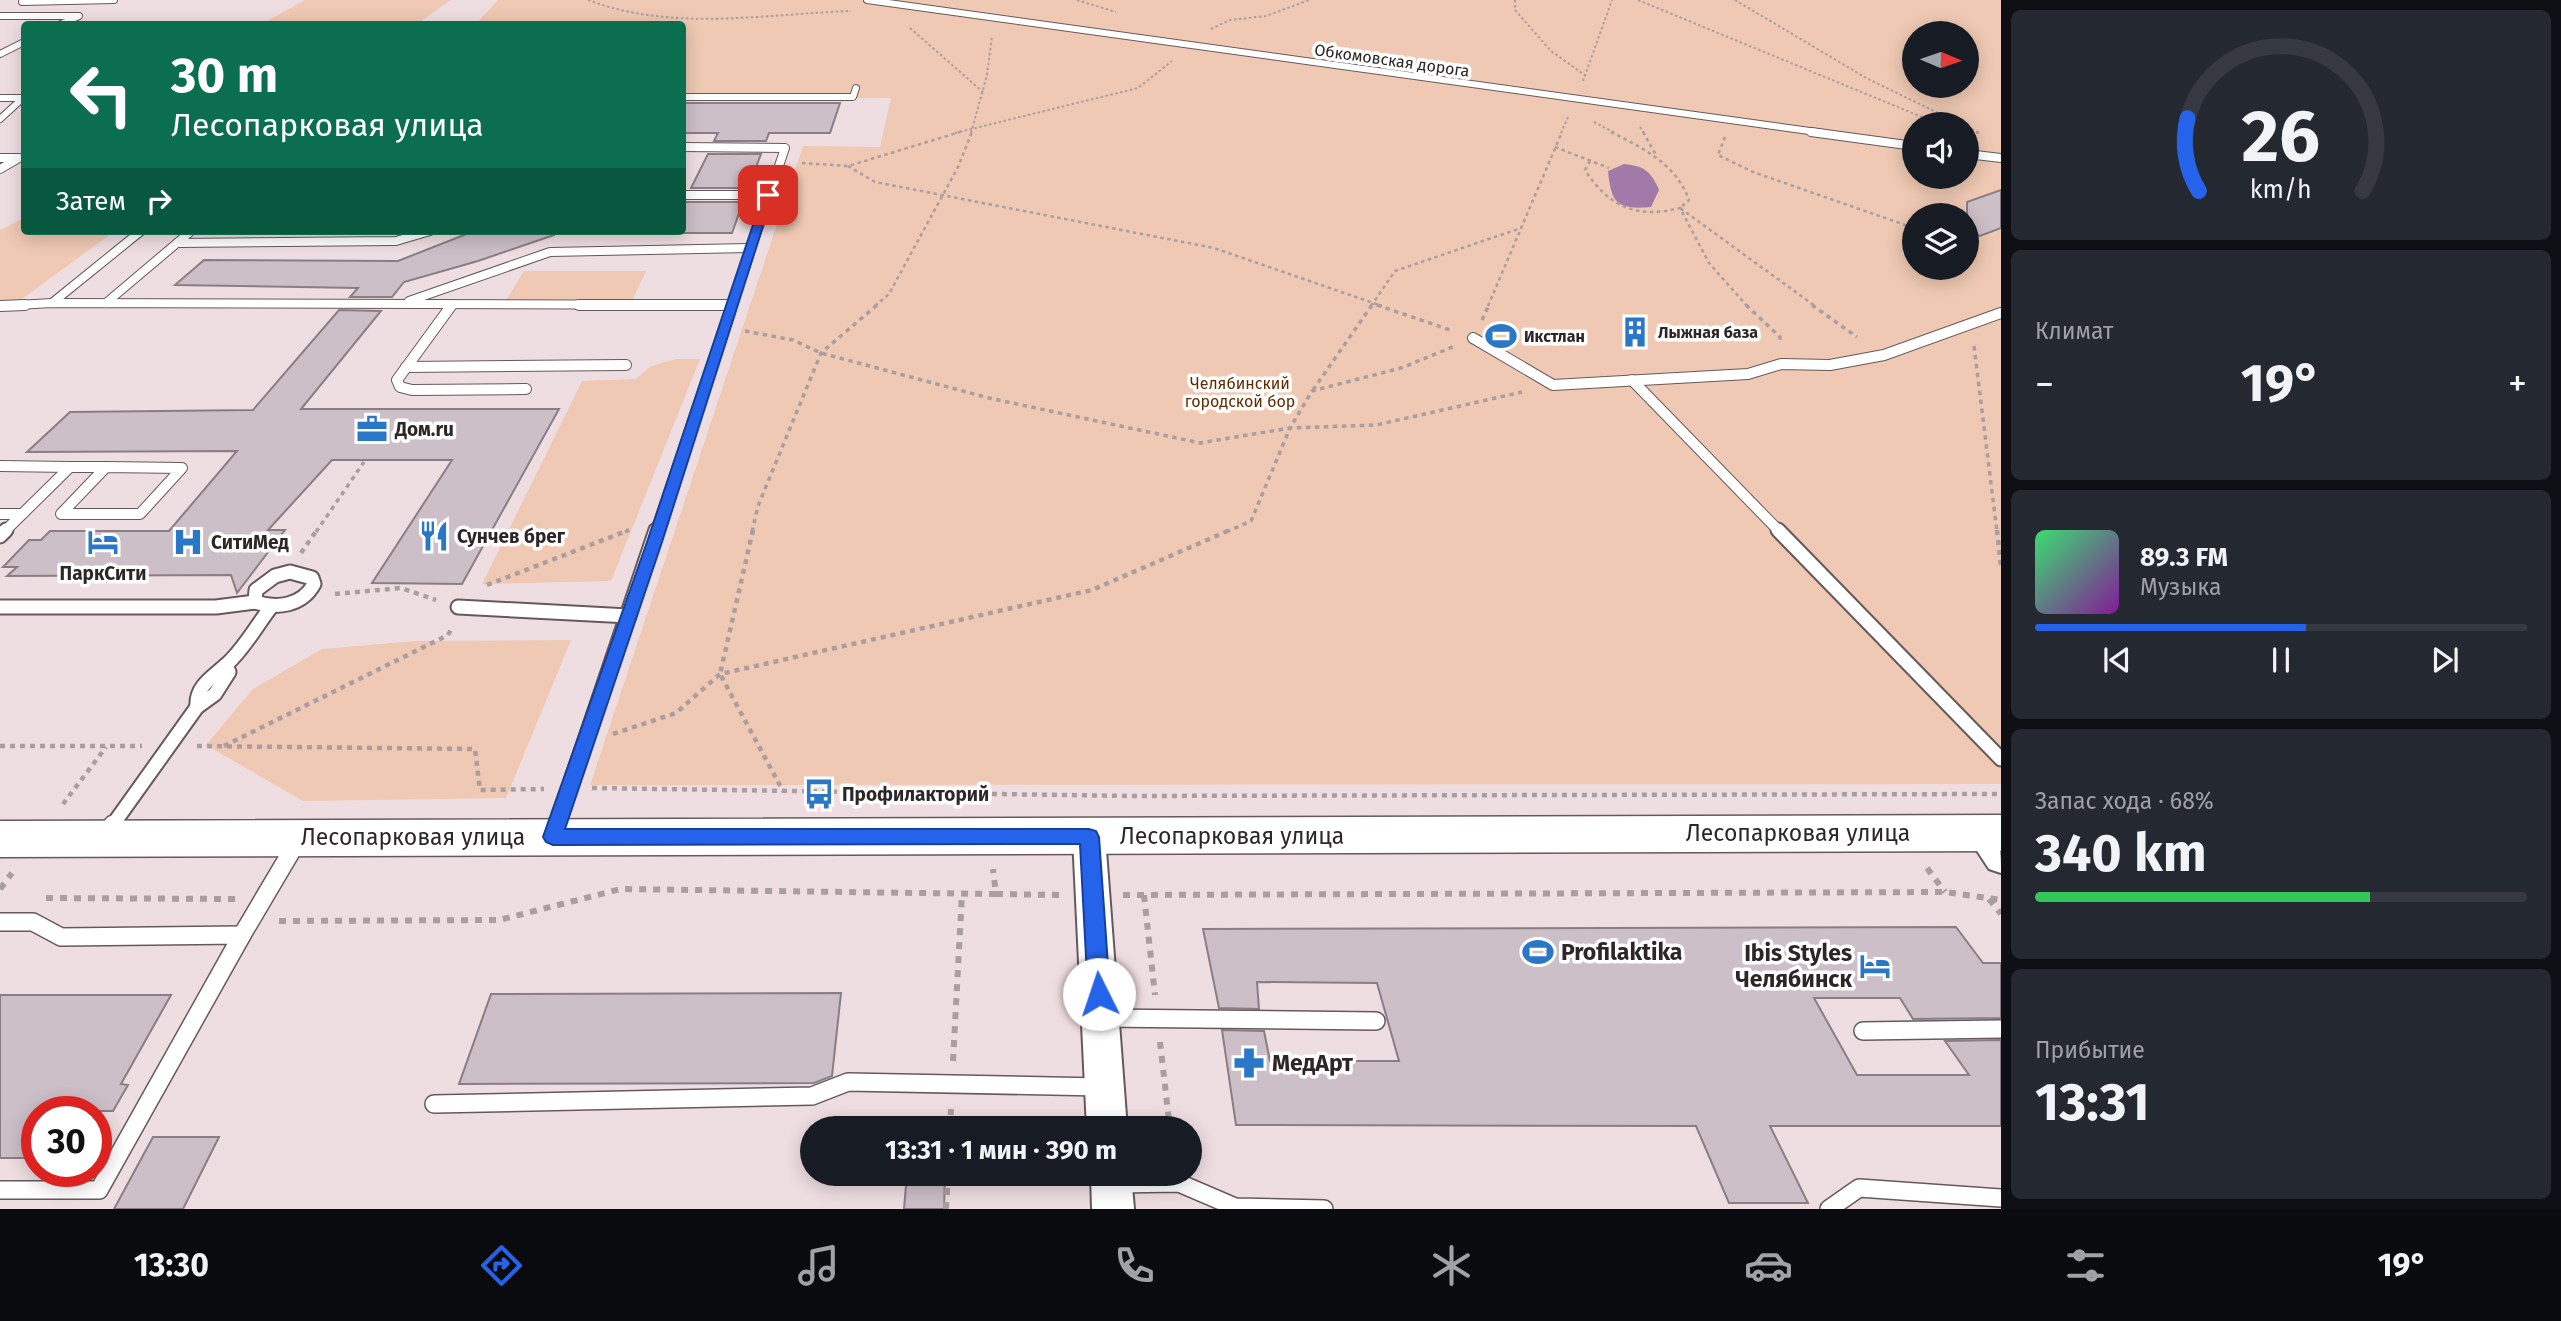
<!DOCTYPE html>
<html lang="ru">
<head>
<meta charset="utf-8">
<style>
  :root { --surface:#171b24; --page:#242831; --text:#f1f3f6; --muted:#9ea1a6; --line:#363941; --accent:#2563eb }
  body { margin:0; font-family:"Fira Sans",sans-serif; background:var(--page); color:var(--text); height:100vh; display:flex; flex-direction:column; font-size:26px; white-space:nowrap }
  * { box-sizing:border-box; margin:0 }
  p { font-size:23px; color:var(--muted) }
  .icon { flex:none; width:38px; height:38px; fill:none; stroke:currentColor; stroke-width:2; stroke-linecap:round; stroke-linejoin:round }
  .map { position:relative; flex:1; overflow:hidden }
  .side { display:flex; flex-direction:column; gap:10px; padding:10px; background:#0d0f14; width:560px }
  .side>* { flex:none }
  .banner { position:absolute; left:21px; top:21px; width:665px; height:214px; border-radius:7px; box-shadow:0 4px 18px #0003; background:#0b6e4f; color:#fff; overflow:hidden }
  .needle { width:46px; rotate:92deg }
  .controls { position:absolute; left:1902px; top:21px; display:grid; gap:14px }
  .controls a { display:grid; place-items:center; width:77px; height:77px; border-radius:50%; background:var(--surface); box-shadow:0 4px 18px #0003; font-size:35px }
  .speed { position:absolute; left:21px; top:1096px; display:flex; gap:14px; font-size:35px; font-weight:700; text-align:center }
  .speed>* { display:grid; place-content:center; width:91px; height:91px; border-radius:50%; background:var(--surface); box-shadow:0 4px 18px #0003; line-height:1 }
  .speed .limit { border:10px solid #d22; background:#fff; color:#111 }
  .pin { position:absolute; display:grid; place-items:center; width:60px; height:60px; color:#fff; margin:-30px; border-radius:14px; box-shadow:0 4px 10px #0006 }
  .me { position:absolute; width:77px; margin:-38px; rotate:356deg; stroke-linejoin:round; filter:drop-shadow(0 0 5px #0008) }
  .turn { display:flex; align-items:center; gap:24px; height:147px; padding:0 35px; font-size:32px }
  .turn .icon { width:91px; height:91px; stroke-width:2.5 }
  .turn b { display:block; font-size:49px; line-height:60px }
  .then { display:flex; align-items:center; height:66px; padding:0 35px; background:#0003; gap:14px; font-size:26px }
  .big { font-size:52px; font-weight:700; line-height:1.1 }
  .side .card { flex:1; display:flex; flex-direction:column; justify-content:center; gap:10px; min-width:0; padding:0 24px; border-radius:10px; background:var(--page) }
  .side .dial { align-items:center; gap:0 }
  .dial svg { height:182px; overflow:visible; fill:none; stroke:var(--line); stroke-width:7; stroke-linecap:round; text-anchor:middle }
  .dial text { fill:var(--text); stroke:none }
  .song { display:flex; align-items:center; gap:21px }
  .cover { width:84px; height:84px; border-radius:10px; background:linear-gradient(135deg,hsl(140 70% 55%),hsl(290 70% 35%)) }
  .played { height:7px; border-radius:4px; background:linear-gradient(90deg,var(--accent) 55%,var(--line) 55%) }
  .keys { display:flex; justify-content:space-around; direction:ltr }
  .heat { display:flex; justify-content:space-between; align-items:center; font-size:38px; direction:ltr }
  .charge { height:10px; border-radius:5px; background:linear-gradient(90deg,#34c759 68%,var(--line) 0) }
  .trip { position:absolute; left:800px; top:1116px; width:402px; height:70px; border-radius:35px; background:var(--surface); box-shadow:0 4px 18px #0003; font-weight:700; line-height:70px; text-align:center }
  .tabs { display:flex; height:112px; justify-content:space-around; align-items:center; background:#090b0e; color:var(--muted) }
  .tabs .icon { width:49px; height:49px }
  .tabs .on { color:var(--accent) }
  .tabs b { font-size:32px; color:var(--text) }
  main { display:flex; flex:1; min-height:0 }
  .map>svg:first-child { display:block }
  .green { fill:#efc9b3; fill-rule:evenodd }
  .water { fill:#a17aaa }
  .building { fill:#cdbfc7; stroke:#8a7e85; stroke-width:2 }
  .lines { fill:none; stroke-linecap:round; stroke-linejoin:round }
  .service-far4-casing { stroke:#66595b; stroke-width:8 }
  .service-far3-casing { stroke:#66595b; stroke-width:10 }
  .service-far2-casing { stroke:#66595b; stroke-width:12 }
  .service-far1-casing { stroke:#66595b; stroke-width:17 }
  .service-casing { stroke:#66595b; stroke-width:20 }
  .minor-casing { stroke:#66595b; stroke-width:4 }
  .secondary-casing { stroke:#66595b; stroke-width:3 }
  .path-far4 { stroke:#ab9ea0; stroke-width:2; stroke-dasharray:2.5 2.5; stroke-linecap:butt }
  .path-far3 { stroke:#ab9ea0; stroke-width:2.5; stroke-dasharray:3.5 3.5; stroke-linecap:butt }
  .path-far2 { stroke:#ab9ea0; stroke-width:3.5; stroke-dasharray:4.5 4.5; stroke-linecap:butt }
  .path-far1 { stroke:#ab9ea0; stroke-width:4.5; stroke-dasharray:5 5; stroke-linecap:butt }
  .path { stroke:#ab9ea0; stroke-width:6; stroke-dasharray:7 7; stroke-linecap:butt }
  .service-far4 { stroke:#fff; stroke-width:6 }
  .service-far3 { stroke:#fff; stroke-width:8 }
  .service-far2 { stroke:#fff; stroke-width:10 }
  .service-far1 { stroke:#fff; stroke-width:13 }
  .service { stroke:#fff; stroke-width:17 }
  .minor { fill:#fff; fill-rule:evenodd }
  .secondary { fill:#fff; fill-rule:evenodd }
  .route { fill:#2563eb; stroke:#184099; stroke-width:2 }
  .labels { text-anchor:middle; stroke-width:7; stroke-linejoin:round; paint-order:stroke }
  .far-street-label { font-size:16px; fill:#2c2627; stroke:#fff }
  .far-poi-label { font-size:16px; font-weight:bold; fill:#2c2627; stroke:#fff; text-anchor:start }
  .far-park-label { font-size:16px; fill:#602b02; stroke:#fff }
  .poi-label { font-size:19px; font-weight:bold; fill:#2c2627; stroke:#fff; text-anchor:start }
  .near-street-label { font-size:23px; fill:#2c2627; stroke:#fff }
  .near-poi-label { font-size:23px; font-weight:bold; fill:#2c2627; stroke:#fff; text-anchor:start }
</style>
</head>
<body>
<main>
<div class="map">
<svg width="2001" height="1209" viewBox="0 0 2001 1209">
  <rect width="100%" height="100%" fill="#efdee1"/>
  <g class="green">
    <path d="M305,0H451L417,24H262Z"/>
    <path d="M498,0H2001V784L590,785L803,146L880,147L891,98L683,99L682,24H476ZM1914,33H1967V86H1914ZM1914,124H1967V177H1914ZM1914,215H1967V268H1914Z"/>
    <path d="M24,218V231H115L15,304H0V230Z"/>
    <path d="M524,271H646L633,299L506,300Z"/>
    <path d="M676,359H700L611,581L482,584L582,381L636,379L651,366Z"/>
    <path d="M571,640L506,798L303,801L206,745L253,689L322,649L416,641Z"/>
  </g>
  <path class="water" d="M1624,164C1644,166 1651,171 1659,190L1651,207C1617,210 1611,203 1608,171Z"/>
  <g class="building">
    <path d="M682,103H840L830,133H769L766,141H714L718,133H682Z"/>
    <path d="M708,154H761L748,188H691Z"/>
    <path d="M2001,190V228L1980,236L1967,231V202Z"/>
    <path d="M685,202H743L732,233H669L682,231Z"/>
    <path d="M474,231H553L554,235L478,261L404,282L392,297H350L358,288L175,285L204,260L398,261Z"/>
    <path d="M339,310L381,311L301,409H559L462,584L372,583L452,460H332L268,530H285L237,593L231,575L7,576L17,567H3L29,540H41L50,531H169L237,451L27,452L70,412L253,410Z"/>
    <path d="M1956,927L1983,963H2001V1018L1913,1019L1900,998H1814L1857,1075H1969L1945,1041L2001,1040V1126H1770L1808,1203H1729L1696,1126L1236,1125L1222,1030L1264,1031L1270,1061H1399L1377,983L1257,982L1259,1009L1219,1008L1203,929Z"/>
    <path d="M841,993L832,1076L814,1083L459,1084L491,994Z"/>
    <path d="M0,995H171L121,1084L128,1085L113,1111H37V1158H0Z"/>
    <path d="M153,1137H219L183,1209H114Z"/>
    <path d="M907,1174H945L944,1209H904Z"/>
  </g>
  <g class="lines">
    <g class="service-far4-casing">
      <g id="service-far4">
        <path d="M867,0L1824,133"/>
        <path d="M22,2L114,0"/>
        <path d="M0,16H79L61,24"/>
        <path d="M0,54L24,42"/>
        <path d="M682,97H853L856,88"/>
        <path d="M0,98H23L0,119"/>
      </g>
    </g>
    <g class="service-far3-casing">
      <g id="service-far3">
        <path d="M1811,132L1914,146"/>
        <path d="M682,147L785,148L732,306"/>
        <path d="M1967,154L2001,158"/>
        <path d="M0,158H19L0,169"/>
        <path d="M682,195H768"/>
        <path d="M191,231L177,243L396,241L430,231"/>
        <path d="M409,301L550,252L749,248"/>
        <path d="M52,303L141,231"/>
        <path d="M106,303L177,243"/>
        <path d="M0,306L52,303L731,305"/>
      </g>
    </g>
    <g class="service-far2-casing">
      <g id="service-far2">
        <path d="M579,305H731"/>
        <path d="M0,306L25,305"/>
        <path d="M451,306L397,380L400,387L412,390L526,389"/>
        <path d="M1473,338L1553,385L1748,374L1781,364L1830,365L1884,355L2001,313"/>
        <path d="M406,367L626,365"/>
        <path d="M1632,380L1780,532"/>
        <path d="M0,466L70,467"/>
        <path d="M106,467L182,468L140,514H61Z"/>
        <path d="M0,514H22"/>
        <path d="M4,532L70,467H106"/>
        <path d="M656,532L732,305"/>
      </g>
    </g>
    <g class="service-far1-casing">
      <g id="service-far1">
        <path d="M1778,530L2001,759"/>
        <path d="M0,536L6,530"/>
        <path d="M290,572L312,578L314,584C302,606 277,609 255,602L256,590L275,576Z"/>
        <path d="M0,607H216L255,602"/>
        <path d="M458,607L629,616"/>
        <path d="M197,707C195,686 214,676 227,664C244,649 257,625 271,607"/>
        <path d="M112,826L197,707L215,694L229,672L226,665"/>
        <path d="M556,826L656,530"/>
      </g>
    </g>
    <g class="service-casing">
      <g id="service">
        <path d="M107,833L113,824"/>
        <path d="M554,833L557,824"/>
        <path d="M0,922H33L61,937L242,935L99,1190H0"/>
        <path d="M242,935L297,842"/>
        <path d="M1103,1018L1376,1021"/>
        <path d="M1863,1031L2001,1029"/>
        <path d="M434,1104L812,1096L848,1082L1100,1087"/>
        <path d="M1115,1184L1179,1183L1235,1207L1324,1209"/>
        <path d="M1829,1209L1859,1188L2001,1198"/>
      </g>
    </g>
    <g class="minor-casing">
      <g id="minor">
        <path d="M1982,821C2001,829 2001,851 2001,873L1989,869L1966,834L1971,825Z"/>
        <path d="M1089,824L1100,828L1105,837L1127,1129H1087L1073,837L1078,828Z"/>
        <path d="M1091,1174H1131L1134,1209H1092Z"/>
      </g>
    </g>
    <g class="secondary-casing">
      <path id="secondary" d="M2001,815V851L0,857V821Z"/>
    </g>
    <g class="path-far4">
      <path d="M588,0C672,32 764,14 851,11"/>
      <path d="M1077,0L1116,12"/>
      <path d="M1515,0V10L1551,51L1586,76"/>
      <path d="M1638,0L1939,124"/>
      <path d="M1735,0L1868,79L1961,124"/>
      <path d="M910,28L983,92"/>
      <path d="M1211,29L1230,20L1266,16L1309,0"/>
      <path d="M1583,81L1612,0"/>
      <path d="M1594,122L1615,133"/>
      <path d="M1640,127L1644,133"/>
      <path d="M1967,127L1979,133"/>
      <path d="M955,133L1138,88L1172,61"/>
      <path d="M971,133L987,75L992,36"/>
      <path d="M1561,133L1569,115"/>
    </g>
    <g class="path-far3">
      <path d="M1611,132C1643,148 1677,165 1689,200L1680,208L1815,306"/>
      <path d="M1643,132L1656,155"/>
      <path d="M1976,132L1979,133"/>
      <path d="M1725,137L1718,155L1753,172L1914,228"/>
      <path d="M1555,147L1609,168"/>
      <path d="M1590,161L1585,170C1609,207 1637,219 1680,208L1709,263L1747,306"/>
      <path d="M802,163L848,166L960,132"/>
      <path d="M848,166L875,182L1214,248L1382,306"/>
      <path d="M875,306L889,294L958,167L972,132"/>
      <path d="M1371,306L1395,271L1521,228"/>
      <path d="M1488,306L1562,132"/>
    </g>
    <g class="path-far2">
      <path d="M1377,305L1453,331"/>
      <path d="M1746,305L1780,337V343"/>
      <path d="M1812,305L1857,337"/>
      <path d="M1482,320L1489,305"/>
      <path d="M745,331L793,340L821,353L989,398L1200,443L1290,428L1312,391L1401,368L1455,346"/>
      <path d="M1974,346L1997,532"/>
      <path d="M1313,390L1372,305"/>
      <path d="M316,532L364,462"/>
      <path d="M625,532L632,529"/>
      <path d="M752,532L758,506L821,353L877,305"/>
      <path d="M1226,532L1251,521L1290,428L1376,425L1522,392"/>
    </g>
    <g class="path-far1">
      <path d="M753,530L720,674L783,791"/>
      <path d="M1997,530L2001,567"/>
      <path d="M301,553L317,530"/>
      <path d="M487,585L629,530"/>
      <path d="M335,594L401,588L436,600"/>
      <path d="M613,734L676,713L720,674L1092,590L1230,530"/>
      <path d="M0,746H142"/>
      <path d="M197,746L475,749L480,790L544,789"/>
      <path d="M224,746L448,635L452,628"/>
      <path d="M592,788L1131,796L2001,794"/>
      <path d="M63,804L106,747"/>
    </g>
    <g class="path">
      <path d="M1927,868L1945,892"/>
      <path d="M0,889L12,873"/>
      <path d="M996,894L1062,895"/>
      <path d="M1123,895L1945,892L2001,900"/>
      <path d="M1144,895L1155,995"/>
      <path d="M46,898L237,899"/>
      <path d="M1989,899L2001,914"/>
      <path d="M279,921L499,920L621,889L996,894L993,869"/>
      <path d="M1160,1042L1170,1129"/>
      <path d="M953,1061L962,894"/>
      <path d="M950,1129L951,1109"/>
      <path d="M946,1209L948,1174"/>
    </g>
    <use href="#service-far4" class="service-far4"/>
    <use href="#service-far3" class="service-far3"/>
    <use href="#service-far2" class="service-far2"/>
    <use href="#service-far1" class="service-far1"/>
    <use href="#service" class="service"/>
    <use href="#minor" class="minor"/>
    <use href="#secondary" class="secondary"/>
  </g>
  <path class="route" d="M768,192L773,195L662,542L565,829H1089L1096,831L1099,837L1110,994L1107,1001L1099,1004L1091,1001L1088,994L1080,844L553,845L546,842L543,837L647,542L763,195Z"/>
  <defs>
    <g id="building-bare" transform="scale(2.415)"><path d="M-4-6H4V6H1V3H-1V6H-4ZM-2.5-4.3h1.7v1.8h-1.7ZM.8-4.3h1.7v1.8H.8ZM-2.5-1h1.7V.8h-1.7ZM.8-1h1.7V.8H.8Z" fill="#2b77c7" stroke="#fff" stroke-width="2.5" paint-order="stroke"/></g>
    <g id="stadium-bare" transform="scale(2.415)"><path d="M0-5a6.5 5 0 1 0 0 10a6.5 5 0 1 0 0-10ZM-3.5-1.8h7v3.6h-7Z" fill="#2b77c7" stroke="#fff" stroke-width="2.5" paint-order="stroke"/></g>
    <g id="office-bare" transform="scale(2.415)"><path d="M-6-3h4V-5.5h4V-3h4V5H-6ZM-1-4.5V-3h2v-1.5ZM-6 0V1H6V0Z" fill="#2b77c7" stroke="#fff" stroke-width="2.5" paint-order="stroke"/></g>
    <g id="restaurant-bare" transform="scale(2.415)"><path d="M-5-6h1v4h1v-4h1v4h1v-4h1v5L-1.5 .5V6h-2V.5L-5-1ZM5-6V6H3V1.5H1.5Q1.5-4 5-6Z" fill="#2b77c7" stroke="#fff" stroke-width="2.5" paint-order="stroke"/></g>
    <g id="hotel-bare" transform="scale(2.415)"><path d="M-6-4.5h1.5V1H6V5H4.5V3h-9V5H-6ZM-4 0a1.8 1.8 0 1 1 3.6 0ZM.5 0V-2.5h3Q6-2.5 6 0Z" fill="#2b77c7" stroke="#fff" stroke-width="2.5" paint-order="stroke"/></g>
    <g id="hospital-bare" transform="scale(2.415)"><path d="M-5-5h3v3.5h4V-5h3V5h-3V1.5h-4V5h-3Z" fill="#2b77c7" stroke="#fff" stroke-width="2.5" paint-order="stroke"/></g>
    <g id="bus-bare" transform="scale(2.415)"><path d="M-5-6H5V4H4V6H2V4H-2V6H-4V4H-5ZM-3.5-4V0h7V-4ZM-3.5 1.2v1.5H-2V1.2ZM2 1.2v1.5H3.5V1.2Z" fill="#2b77c7" stroke="#fff" stroke-width="2.5" paint-order="stroke"/></g>
    <g id="pharmacy-bare" transform="scale(2.415)"><path d="M-2-6h4v4h4v4h-4v4h-4v-4h-4v-4h4Z" fill="#2b77c7" stroke="#fff" stroke-width="2.5" paint-order="stroke"/></g>
  </defs>
  <g fill-rule="evenodd">
    <use href="#building-bare" x="1635" y="332"/>
    <use href="#stadium-bare" x="1501" y="336"/>
    <use href="#office-bare" x="372" y="429"/>
    <use href="#restaurant-bare" x="434" y="536"/>
    <use href="#hotel-bare" x="103" y="542"/>
    <use href="#hospital-bare" x="188" y="542"/>
    <use href="#bus-bare" x="819" y="794"/>
    <use href="#stadium-bare" x="1538" y="952"/>
    <use href="#hotel-bare" x="1875" y="966"/>
    <use href="#pharmacy-bare" x="1249" y="1063"/>
  </g>
  <g class="labels">
    <g class="far-street-label">
      <text transform="translate(1392 60) rotate(8)" y="6">Обкомовская дорога</text>
    </g>
    <g class="far-poi-label">
      <text x="1658" y="338">Лыжная база</text>
      <text x="1524" y="342">Икстлан</text>
    </g>
    <g class="far-park-label">
      <text x="1240" y="389">Челябинский<tspan x="1240" dy="18">городской бор</tspan></text>
    </g>
    <g class="poi-label">
      <text x="395" y="436">Дом.ru</text>
      <text x="457" y="543">Сунчев брег</text>
      <text x="211" y="549">СитиМед</text>
      <text x="103" y="580" text-anchor="middle">ПаркСити</text>
      <text x="842" y="801">Профилакторий</text>
    </g>
    <g class="near-street-label">
      <text x="1798" y="841">Лесопарковая улица</text>
      <text x="1232" y="844">Лесопарковая улица</text>
      <text x="413" y="845">Лесопарковая улица</text>
    </g>
    <g class="near-poi-label">
      <text x="1561" y="960">Profilaktika</text>
      <text x="1852" y="961" text-anchor="end">Ibis Styles<tspan x="1852" dy="26">Челябинск</tspan></text>
      <text x="1272" y="1071">МедАрт</text>
    </g>
  </g>
</svg>
<div class="controls">
<a><svg class="needle" viewBox="-14 -14 28 28"><path d="M0-13l5 13h-10z" fill="#e53935"/><path d="M0 13l5-13h-10z" fill="#9ea1a6"/></svg></a>
<a><svg class="icon" aria-label="sound" viewBox="0 0 24 24"><path d="M4 9h4l5-4v14l-5-4H4zM17 9q2 3 0 6"/></svg></a>
<a><svg class="icon" aria-label="layers" viewBox="0 0 24 24"><path d="M12 4l9 5-9 5-9-5zM3 14l9 5 9-5"/></svg></a>
</div>
<div class="speed"><div class="limit">30</div></div>
<div class="pin" style="left:768px;top:195px;background:#d93025"><svg class="icon" aria-label="arrive" viewBox="0 0 24 24"><path d="M6 21V4h12l-3 4 3 4H6"/></svg></div>
<svg class="me" style="left:1099px;top:994px" viewBox="-20 -20 40 40"><circle r="19" fill="#fff"/><path d="M0-13L10 11 0 6-10 11z" fill="#2563eb"/></svg>
<div class="trip">13:31 · 1 мин · 390 m</div>
<div class="banner">
<div class="turn"><svg class="icon" aria-label="left" viewBox="0 0 24 24"><path d="M17 20v-9H6M10 6l-5 5 5 5"/></svg><div><b>30 m</b>Лесопарковая улица</div></div>
<div class="then">Затем<svg class="icon" aria-label="right" viewBox="0 0 24 24"><path d="M7 20v-9h11M14 6l5 5-5 5"/></svg></div>
</div>
</div>
<section class="side">
<div class="card dial"><svg viewBox="0 0 100 80">
<path d="M14 69A42 42 0 1 1 86 69"/>
<path d="M14 69A42 42 0 0 1 9 37" stroke="#2563eb"/>
<text x="50" y="56" font-size="32" font-weight="700">26</text>
<text x="50" y="72" font-size="11">km/h</text>
</svg></div>
<div class="card"><p>Климат</p>
<div class="heat"><a>−</a><b class="big">19°</b><a>+</a></div>
</div>
<div class="card">
<div class="song"><i class="cover"></i><div><b>89.3 FM</b><p>Музыка</p></div></div>
<div class="played"></div>
<div class="keys"><svg class="icon" aria-label="previous" viewBox="0 0 24 24"><path d="M18 5L8 12l10 7zM5 5v14"/></svg><svg class="icon" aria-label="pause" viewBox="0 0 24 24"><path d="M8 5v14M16 5v14"/></svg><svg class="icon" aria-label="next" viewBox="0 0 24 24"><path d="M6 5l10 7-10 7zM19 5v14"/></svg></div>
</div>
<div class="card"><p>Запас хода · 68%</p><b class="big">340 km</b><div class="charge"></div></div>
<div class="card"><p>Прибытие</p><b class="big">13:31</b></div>
</section>
</main>
<nav class="tabs">
<b>13:30</b>
<svg class="icon on" aria-label="directions" viewBox="0 0 24 24"><path d="M12 3l9 9-9 9-9-9zM9 14v-3h6M13 9l2 2-2 2"/></svg>
<svg class="icon" aria-label="music" viewBox="0 0 24 24"><path d="M9 18V5l10-2v13"/><circle cx="6" cy="18" r="3"/><circle cx="16" cy="16" r="3"/></svg>
<svg class="icon" aria-label="phone" viewBox="0 0 24 24"><path d="M5 4h4l2 5-3 2q2 4 5 5l2-3 5 2v4C11 20 4 13 5 4z"/></svg>
<svg class="icon" aria-label="climate" viewBox="0 0 24 24"><path d="M12 3v18M4 7l16 10M4 17L20 7"/></svg>
<svg class="icon" aria-label="car" viewBox="0 0 24 24"><path d="M5 17H2v-5l4-1 3-4h7l3 4 3 1v5h-3M9 17h6M6 11h13"/><circle cx="7" cy="17" r="2"/><circle cx="17" cy="17" r="2"/></svg>
<svg class="icon" aria-label="filters" viewBox="0 0 24 24"><path d="M4 7h16M4 17h16"/><circle cx="9" cy="7" r="2"/><circle cx="15" cy="17" r="2"/></svg>
<b>19°</b>
</nav>
</body>
</html>
